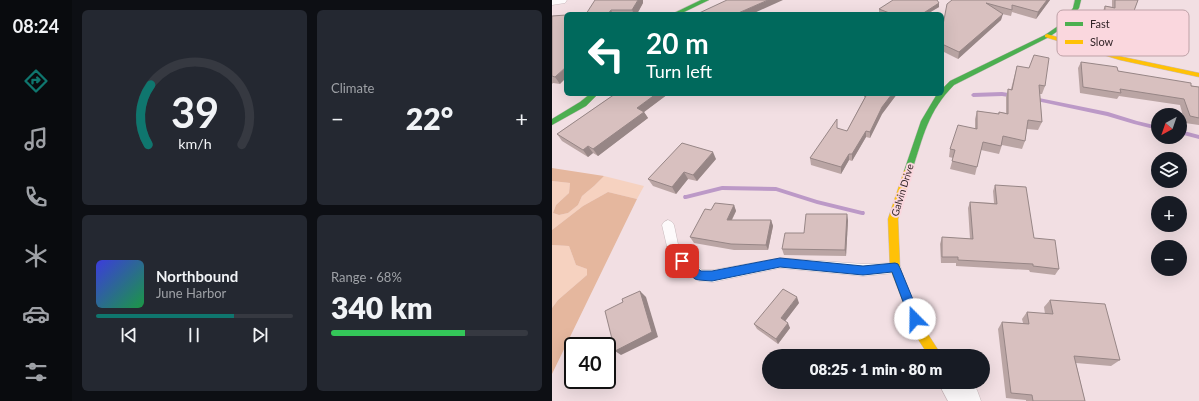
<!DOCTYPE html>
<html lang="en">
<head>
<meta charset="utf-8">
<style>
  :root { --surface:#171b24; --page:#242831; --text:#f1f3f6; --muted:#9ea1a6; --line:#363941; --accent:#0f766e }
  body { margin:0; font-family:Lato,sans-serif; background:var(--page); color:var(--text); height:100vh; display:flex; flex-direction:column; font-size:15px; white-space:nowrap }
  * { box-sizing:border-box; margin:0 }
  p { font-size:13px; color:var(--muted) }
  .icon { flex:none; width:22px; height:22px; fill:none; stroke:currentColor; stroke-width:2; stroke-linecap:round; stroke-linejoin:round }
  .map { position:relative; flex:1; overflow:hidden }
  .side { display:flex; flex-direction:column; gap:10px; padding:10px; background:#0d0f14; width:480px }
  .side>* { flex:none }
  .top-card { position:absolute; left:12px; top:12px; width:380px; height:84px; border-radius:6px; box-shadow:0 4px 16px #0002; background:#00695c; color:#fff; overflow:hidden }
  .needle { width:26px; rotate:220deg }
  .fabs { position:absolute; left:599px; top:108px; display:grid; gap:8px }
  .fabs a { display:grid; place-items:center; width:36px; height:36px; border-radius:50%; background:var(--surface); box-shadow:0 4px 16px #0002; font-size:20px }
  .speed { position:absolute; left:12px; top:337px; display:flex; gap:8px; font-size:20px; font-weight:700; text-align:center }
  .speed>* { display:grid; place-content:center; width:52px; height:52px; border-radius:50%; background:var(--surface); box-shadow:0 4px 16px #0002; line-height:1 }
  .speed .limit { border:2px solid #111; border-radius:6px; background:#fff; color:#111 }
  .pin { position:absolute; display:grid; place-items:center; width:34px; height:34px; color:#fff; margin:-17px; border-radius:8px; box-shadow:0 2px 6px #0006 }
  .me { position:absolute; width:44px; margin:-22px; rotate:338deg; stroke-linejoin:round; filter:drop-shadow(0 0 3px #0008) }
  .turn { display:flex; align-items:center; gap:14px; height:84px; padding:0 16px; font-size:18px }
  .turn .icon { width:52px; height:52px; stroke-width:2.5 }
  .turn b { display:block; font-size:28px; line-height:34px }
  .big { font-size:30px; font-weight:800; line-height:1.1 }
  .side .tile { flex:1; display:flex; flex-direction:column; justify-content:center; gap:6px; min-width:0; padding:0 14px; border-radius:6px; background:var(--page) }
  .side .dial { align-items:center; gap:0 }
  .dial svg { height:104px; overflow:visible; fill:none; stroke:var(--line); stroke-width:7; stroke-linecap:round; text-anchor:middle }
  .dial text { fill:var(--text); stroke:none }
  .song { display:flex; align-items:center; gap:12px }
  .cover { width:48px; height:48px; border-radius:6px; background:linear-gradient(135deg,hsl(240 70% 55%),hsl(140 70% 35%)) }
  .played { height:4px; border-radius:2px; background:linear-gradient(90deg,var(--accent) 70%,var(--line) 70%) }
  .keys { display:flex; justify-content:space-around; direction:ltr }
  .heat { display:flex; justify-content:space-between; align-items:center; font-size:22px; direction:ltr }
  .charge { height:6px; border-radius:3px; background:linear-gradient(90deg,#34c759 68%,var(--line) 0) }
  .side .tiles { flex:1; display:grid; gap:10px; grid-template-columns:repeat(2,1fr) }
  .trip { position:absolute; left:210px; top:349px; width:228px; height:40px; border-radius:20px; background:var(--surface); box-shadow:0 4px 16px #0002; font-weight:800; line-height:40px; text-align:center }
  main { display:flex; flex:1; min-height:0 }
  .tab-bar { display:flex; flex-direction:column; width:72px; justify-content:space-around; align-items:center; background:#090b0e; color:var(--muted) }
  .tab-bar .icon { width:28px; height:28px }
  .tab-bar .on { color:var(--accent) }
  .tab-bar b { font-size:18px; color:var(--text) }
  .map>svg:first-child { display:block }
  .green { fill:#f6d2c0 }
  .forest { fill:#e5b79e }
  .lines { fill:none; stroke-linecap:round; stroke-linejoin:round }
  .stream { fill:#bc99c7; fill-rule:evenodd }
  .lane-casing { stroke:#c9babd; stroke-width:1 }
  .street-casing { stroke:#c9babd; stroke-width:1 }
  .fast-casing { stroke:#c9babd; stroke-width:1 }
  .slow-casing { stroke:#c9babd; stroke-width:1 }
  .lane { fill:#fdfafb; fill-rule:evenodd }
  .street { fill:#fdfafb; fill-rule:evenodd }
  .fast { fill:#4caf50; fill-rule:evenodd }
  .slow { fill:#ffc107; fill-rule:evenodd }
  .wall { fill:#baa5a4 }
  .shaded-wall { fill:#978686 }
  .building { fill:#d8c0bf; stroke:#978686 }
  .route { fill:#1a73e8; stroke:#114b97 }
  .labels { text-anchor:middle; stroke-width:4; stroke-linejoin:round; paint-order:stroke }
  .street-label { font-size:10px; fill:#312427; stroke:#fad7de }
  .key { fill:#fad7de; stroke:#bea1a7; stroke-width:1 }
  .key-label { font-size:11px; fill:#312427 }
</style>
</head>
<body>
<main>
<nav class="tab-bar">
<b>08:24</b>
<svg class="icon on" aria-label="directions" viewBox="0 0 24 24"><path d="M12 3l9 9-9 9-9-9zM9 14v-3h6M13 9l2 2-2 2"/></svg>
<svg class="icon" aria-label="music" viewBox="0 0 24 24"><path d="M9 18V5l10-2v13"/><circle cx="6" cy="18" r="3"/><circle cx="16" cy="16" r="3"/></svg>
<svg class="icon" aria-label="phone" viewBox="0 0 24 24"><path d="M5 4h4l2 5-3 2q2 4 5 5l2-3 5 2v4C11 20 4 13 5 4z"/></svg>
<svg class="icon" aria-label="climate" viewBox="0 0 24 24"><path d="M12 3v18M4 7l16 10M4 17L20 7"/></svg>
<svg class="icon" aria-label="car" viewBox="0 0 24 24"><path d="M5 17H2v-5l4-1 3-4h7l3 4 3 1v5h-3M9 17h6M6 11h13"/><circle cx="7" cy="17" r="2"/><circle cx="17" cy="17" r="2"/></svg>
<svg class="icon" aria-label="filters" viewBox="0 0 24 24"><path d="M4 7h16M4 17h16"/><circle cx="9" cy="7" r="2"/><circle cx="15" cy="17" r="2"/></svg>
</nav>
<section class="side">
<div class="tiles">
<div class="tile dial"><svg viewBox="0 0 100 80">
<path d="M14 69A42 42 0 1 1 86 69"/>
<path d="M14 69A42 42 0 0 1 16 23" stroke="#0f766e"/>
<text x="50" y="56" font-size="32" font-weight="700">39</text>
<text x="50" y="72" font-size="11">km/h</text>
</svg></div>
<div class="tile"><p>Climate</p>
<div class="heat"><a>−</a><b class="big">22°</b><a>+</a></div>
</div>
<div class="tile">
<div class="song"><i class="cover"></i><div><b>Northbound</b><p>June Harbor</p></div></div>
<div class="played"></div>
<div class="keys"><svg class="icon" aria-label="previous" viewBox="0 0 24 24"><path d="M18 5L8 12l10 7zM5 5v14"/></svg><svg class="icon" aria-label="pause" viewBox="0 0 24 24"><path d="M8 5v14M16 5v14"/></svg><svg class="icon" aria-label="next" viewBox="0 0 24 24"><path d="M6 5l10 7-10 7zM19 5v14"/></svg></div>
</div>
<div class="tile"><p>Range · 68%</p><b class="big">340 km</b><div class="charge"></div></div>
</div>
</section>
<div class="map">
<svg width="647" height="401" viewBox="0 0 647 401">
  <rect width="100%" height="100%" fill="#f2dfe3"/>
  <g class="green">
    <path d="M52,176L92,186L85,199L56,192L31,206L0,230V181L18,183L17,193L4,205L1,213L7,215L16,213L26,205L30,196L42,186Z"/>
    <path d="M0,245L17,246L24,265L35,269V275L6,300L0,308Z"/>
  </g>
  <g class="forest">
    <path d="M0,168L52,176L42,186L30,196L26,205L16,213L7,215L1,213L4,205L17,193L18,183L0,181Z"/>
    <path d="M56,192L85,199L0,374V308L6,300L35,275V269L24,265L17,246L0,245V230L31,206Z"/>
  </g>
  <g class="lines">
    <g class="stream">
      <path d="M450,92L463,94L465,96L463,98L450,96L421,97L419,95L421,93Z"/>
      <path d="M482,97L556,112L585,121L606,126V130L582,124L555,116L480,100V99Z"/>
      <path d="M628,130L647,135V139L628,134Z"/>
      <path d="M170,186L224,187L265,200L310,211H312L313,213L312,215H310L265,204L224,191L170,190L134,199H132L131,197L132,195H134Z"/>
    </g>
    <g class="lane-casing">
      <path id="lane" d="M116,220L120,222L122,225L127,249L150,270H161L228,258L311,264L343,263L347,264L349,268L347,272L343,273L311,276L228,268L161,282L147,281L143,279L126,265L117,255L110,225L112,222Z"/>
    </g>
    <g class="street-casing">
      <g id="street">
        <path d="M0,0H15L13,3L0,5Z"/>
        <path d="M386,382H419L425,390L429,401H396Z"/>
      </g>
    </g>
    <g class="fast-casing">
      <g id="fast">
        <path d="M149,0H157L128,14H120Z"/>
        <path d="M523,0H529L527,8L513,26L497,37L402,85C376,111 371,137 360,171L356,174L353,173L352,171L369,121L385,94H390V89L398,81L493,35L509,24L521,8Z"/>
        <path d="M38,94H46L34,106L0,125V119L28,102Z"/>
      </g>
    </g>
    <g class="slow-casing">
      <g id="slow">
        <path d="M495,34L571,57L647,73V77L568,60L493,37V35Z"/>
        <path d="M356,168L360,171L346,219L348,268L372,328L390,356H377L364,336L338,268L336,219L352,171Z"/>
      </g>
    </g>
    <use href="#lane" class="lane"/>
    <use href="#street" class="street"/>
    <use href="#fast" class="fast"/>
    <use href="#slow" class="slow"/>
  </g>
  <g class="wall">
    <path d="M400,0H498L484,19L460,12L459,16L450,14L449,20L406,59L390,51V30Z"/>
    <path d="M560,0H586L572,38L569,45L549,40L550,13L553,6L560,7Z"/>
    <path d="M91,3L85,14H34Z"/>
    <path d="M387,3V7L375,14H331L327,13V9Z"/>
    <path d="M0,16L8,84L1,83L0,84Z"/>
    <path d="M529,62L566,71L647,87V125L633,123L628,105L567,96L565,99L528,93L526,68Z"/>
    <path d="M465,66L493,86L490,94H488L490,122L486,130L475,129L473,141L470,149L450,145L447,154L429,150L423,175L398,169L401,158L397,157L398,149L423,129V119L425,111L446,114L447,112L454,113V97L456,89H459Z"/>
    <path d="M63,94H116L92,112L96,118L46,156L41,153L36,157L10,141L5,134Z"/>
    <path d="M312,94H345L330,114L318,138L314,137L300,161L297,160L289,174L259,165L258,158L285,129L295,131L313,97H312Z"/>
    <path d="M164,159L145,181L136,179L124,194L101,186L96,179Z"/>
    <path d="M443,185L482,238L507,269L503,275L478,272L477,270L404,266V263H389L388,244L390,237L418,239L416,208L418,202L442,203L441,191Z"/>
    <path d="M182,205L184,211L180,220H219L221,226L216,250H182L142,243L138,237L159,210Z"/>
    <path d="M296,220L294,256L232,255L230,249Z"/>
    <path d="M498,300L568,360L559,366L524,363L533,401H474V400L454,398L446,329L450,322L471,323L470,319L475,312L493,314L492,307Z"/>
    <path d="M247,303L233,321L238,328L226,344L205,329L202,324Z"/>
  </g>
  <g class="shaded-wall">
    <path d="M86,0H91V3L85,14H82L80,10Z"/>
    <path d="M216,0H231L200,14H184Z"/>
    <path d="M495,0H498L484,19L486,12Z"/>
    <path d="M387,3V7L375,14H370Z"/>
    <path d="M59,10L61,14H56Z"/>
    <path d="M451,14L449,20L406,59L407,52Z"/>
    <path d="M14,67V78L8,84L3,77Z"/>
    <path d="M104,94H116L92,112L96,118L46,156L41,149L85,108Z"/>
    <path d="M340,94H345L330,114L318,138V132L330,107Z"/>
    <path d="M314,131V137L300,161V154Z"/>
    <path d="M36,146L41,153L36,157L31,150Z"/>
    <path d="M161,152L164,159L145,181L141,175Z"/>
    <path d="M297,154V160L289,174V167Z"/>
    <path d="M132,172L136,179L124,194L120,187Z"/>
    <path d="M182,205L184,211L177,225L175,220Z"/>
    <path d="M295,214L296,220L294,256L293,250Z"/>
    <path d="M219,220L221,226L216,250L214,245Z"/>
    <path d="M88,291L94,297L106,337L69,355L63,351Z"/>
    <path d="M245,297L247,303L231,324L229,318Z"/>
    <path d="M236,323L238,328L226,344L224,339Z"/>
  </g>
  <g class="building">
    <path d="M43,0H86L80,10H59L56,14H34Z"/>
    <path d="M175,0H216L184,14H145Z"/>
    <path d="M341,0H385L387,3L370,14H340L327,9Z"/>
    <path d="M400,0H495L486,12L460,5V10L434,3L451,14L407,52L390,44V30L395,4Z"/>
    <path d="M563,0H586L572,38L552,33L553,6L563,8Z"/>
    <path d="M14,15V67L3,77L0,76V16Z"/>
    <path d="M482,55L497,58L493,86L487,85L490,122L476,120L473,141L451,136L449,146L431,142L425,167L400,161L403,150L398,149L406,125L425,129V111L447,114V112L456,114V89L460,90L465,66L477,68Z"/>
    <path d="M529,62L565,67L566,71L639,83V86L647,87V118L638,116L632,99L568,89L569,93L531,87Z"/>
    <path d="M63,94H104L85,108L92,112L41,149L36,146L31,150L5,134Z"/>
    <path d="M315,94H340L330,107L318,132L314,131L300,154H297L289,167L258,158L285,119V128L295,131Z"/>
    <path d="M130,143L161,152L141,175L132,172L120,187L96,179Z"/>
    <path d="M443,185L474,187L482,238L503,240L507,269L481,266V264L406,260V257H390V237L421,239L418,202L445,204Z"/>
    <path d="M163,203L182,205L175,220H219L214,245L179,244L138,237L153,209L159,210Z"/>
    <path d="M254,214H295L293,250L230,249L233,233H252Z"/>
    <path d="M231,289L245,297L229,318L236,323L224,339L202,324Z"/>
    <path d="M88,291L100,332L63,351L53,311L71,302L70,299Z"/>
    <path d="M498,300L553,304L568,360L522,356L533,401H481L480,395L459,393L450,322L477,324L475,312L501,314Z"/>
  </g>
  <path class="route" d="M130,256L149,271H160L228,258L311,266L343,263L346,264L348,268L369,319L367,323L363,324L359,323L340,272L311,275L228,267L160,281L147,280L143,279L126,264L125,261L126,258Z"/>
  <g class="labels">
    <g class="street-label">
      <text transform="translate(350 190) rotate(-73)" y="4">Galvin Drive</text>
    </g>
  </g>
  <rect x="505" y="10" width="132" height="46" rx="6" class="key"/>
  <rect x="513" y="22" width="18" height="4" fill="#4caf50"/>
  <rect x="513" y="40" width="18" height="4" fill="#ffc107"/>
  <g class="key-label">
    <text x="538" y="28">Fast</text>
    <text x="538" y="46">Slow</text>
  </g>
</svg>
<div class="fabs">
<a><svg class="needle" viewBox="-14 -14 28 28"><path d="M0-13l5 13h-10z" fill="#e53935"/><path d="M0 13l5-13h-10z" fill="#9ea1a6"/></svg></a>
<a><svg class="icon" aria-label="layers" viewBox="0 0 24 24"><path d="M12 4l9 5-9 5-9-5zM3 14l9 5 9-5"/></svg></a>
<a>+</a>
<a>−</a>
</div>
<div class="speed"><div class="limit">40</div></div>
<div class="pin" style="left:130px;top:261px;background:#d93025"><svg class="icon" aria-label="arrive" viewBox="0 0 24 24"><path d="M6 21V4h12l-3 4 3 4H6"/></svg></div>
<svg class="me" style="left:363px;top:319px" viewBox="-20 -20 40 40"><circle r="19" fill="#fff"/><path d="M0-13L10 11 0 6-10 11z" fill="#1a73e8"/></svg>
<div class="trip">08:25 · 1 min · 80 m</div>
<div class="top-card">
<div class="turn"><svg class="icon" aria-label="left" viewBox="0 0 24 24"><path d="M17 20v-9H6M10 6l-5 5 5 5"/></svg><div><b>20 m</b>Turn left</div></div>
</div>
</div>
</main>
</body>
</html>
